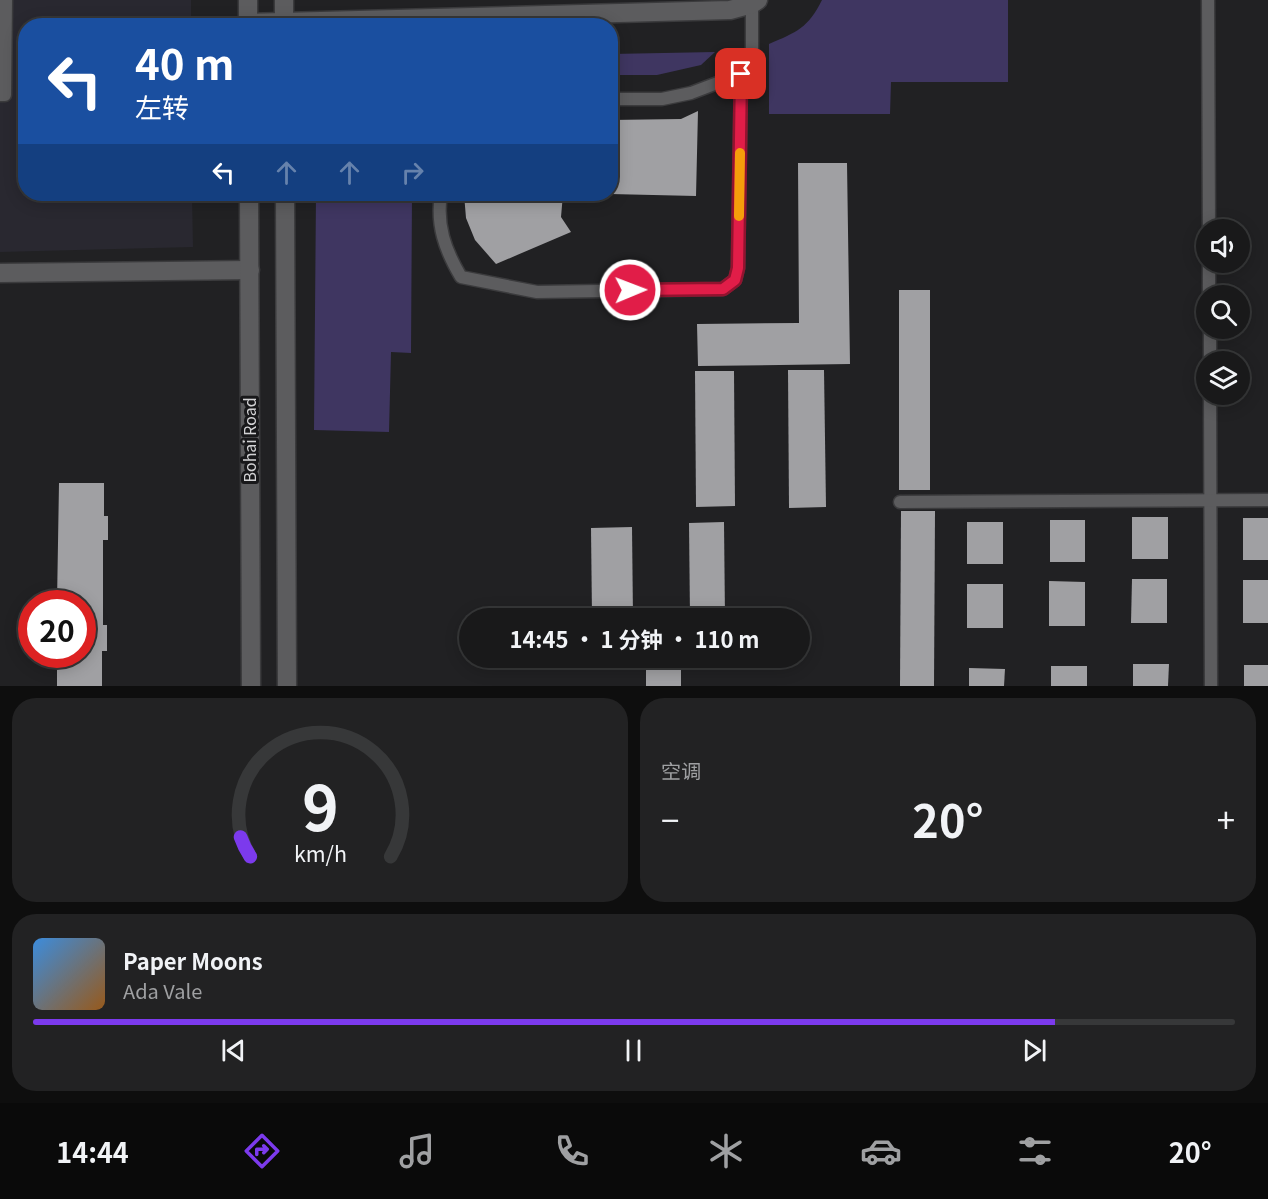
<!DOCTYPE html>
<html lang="zh">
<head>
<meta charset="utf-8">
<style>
  :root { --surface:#19191a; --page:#222223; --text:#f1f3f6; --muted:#9fa0a2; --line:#373839; --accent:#7c3aed }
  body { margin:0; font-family:Georgia,"Noto Sans SC",serif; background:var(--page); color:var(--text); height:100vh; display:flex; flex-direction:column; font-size:22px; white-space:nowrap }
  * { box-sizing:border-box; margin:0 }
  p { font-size:20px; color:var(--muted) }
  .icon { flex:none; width:33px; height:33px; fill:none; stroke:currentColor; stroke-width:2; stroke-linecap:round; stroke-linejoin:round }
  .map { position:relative; height:686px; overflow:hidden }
  .details { display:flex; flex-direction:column; gap:12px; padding:12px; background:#0e0e0e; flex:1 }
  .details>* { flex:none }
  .top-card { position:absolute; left:18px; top:18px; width:600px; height:183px; border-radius:24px; box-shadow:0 3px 15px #0003,0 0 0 2px var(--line); background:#1a4fa0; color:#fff; overflow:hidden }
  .fabs { position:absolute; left:1196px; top:219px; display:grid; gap:12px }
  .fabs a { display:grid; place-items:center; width:54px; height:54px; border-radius:50%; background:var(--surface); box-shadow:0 3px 15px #0003,0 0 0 2px var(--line); font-size:30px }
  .speed { position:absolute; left:18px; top:590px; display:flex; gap:12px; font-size:30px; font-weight:700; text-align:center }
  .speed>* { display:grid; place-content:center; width:78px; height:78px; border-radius:50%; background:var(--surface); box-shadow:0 3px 15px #0003,0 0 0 2px var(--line); line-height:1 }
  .speed .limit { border:9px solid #d22; background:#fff; color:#111 }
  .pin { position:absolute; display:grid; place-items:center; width:51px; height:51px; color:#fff; margin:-26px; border-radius:12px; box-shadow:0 3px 9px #0006 }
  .me { position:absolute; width:66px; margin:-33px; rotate:89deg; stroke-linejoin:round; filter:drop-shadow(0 0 4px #0008) }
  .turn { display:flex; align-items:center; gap:21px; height:126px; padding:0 18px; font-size:27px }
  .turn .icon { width:78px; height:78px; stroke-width:2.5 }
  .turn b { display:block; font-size:42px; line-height:51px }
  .lanes { display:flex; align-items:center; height:57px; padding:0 18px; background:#0003; justify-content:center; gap:30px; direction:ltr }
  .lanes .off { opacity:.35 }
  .big { font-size:45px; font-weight:700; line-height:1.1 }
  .details .tile { flex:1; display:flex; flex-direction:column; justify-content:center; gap:9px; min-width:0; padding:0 21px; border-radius:24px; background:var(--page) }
  .details .dial { align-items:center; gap:0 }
  .dial svg { height:156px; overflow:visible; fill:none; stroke:var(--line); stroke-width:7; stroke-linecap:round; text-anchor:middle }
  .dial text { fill:var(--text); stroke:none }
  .song { display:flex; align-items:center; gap:18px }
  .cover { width:72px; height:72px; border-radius:9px; background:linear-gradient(135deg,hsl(210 70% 55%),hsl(30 70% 35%)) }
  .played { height:6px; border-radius:3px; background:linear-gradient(90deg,var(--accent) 85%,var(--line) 85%) }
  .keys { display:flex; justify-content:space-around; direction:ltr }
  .heat { display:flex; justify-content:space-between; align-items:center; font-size:33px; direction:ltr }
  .details .tiles { flex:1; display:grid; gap:12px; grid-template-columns:1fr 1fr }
  .tile:last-child { grid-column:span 2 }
  .trip { position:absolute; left:459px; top:608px; width:351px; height:60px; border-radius:30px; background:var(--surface); box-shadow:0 3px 15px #0003,0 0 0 2px var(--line); font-weight:700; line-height:60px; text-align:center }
  .tabs { display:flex; height:96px; justify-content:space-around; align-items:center; background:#0a0a0a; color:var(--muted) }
  .tabs .icon { width:42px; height:42px }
  .tabs .on { color:var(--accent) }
  .tabs b { font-size:27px; color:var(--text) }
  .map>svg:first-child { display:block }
  .built { fill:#292830 }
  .green { fill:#3f3661 }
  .building { fill:#a0a0a3 }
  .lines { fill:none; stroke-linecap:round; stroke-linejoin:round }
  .service-casing { stroke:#3b3b3d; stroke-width:15 }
  .minor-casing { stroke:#3b3b3d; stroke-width:21 }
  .tertiary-casing { stroke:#3b3b3d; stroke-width:21 }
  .secondary-casing { stroke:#3b3b3d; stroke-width:21 }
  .service { stroke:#5c5c5e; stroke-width:12 }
  .minor { stroke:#5c5c5e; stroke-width:18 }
  .tertiary { stroke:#5c5c5e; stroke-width:18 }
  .secondary { stroke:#5c5c5e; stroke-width:18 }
  .route-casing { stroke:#92132f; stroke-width:15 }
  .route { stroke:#e11d48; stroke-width:10 }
  .slow { stroke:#f59e0b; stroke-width:10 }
  .labels { text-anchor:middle; stroke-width:6; stroke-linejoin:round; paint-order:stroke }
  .street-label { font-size:16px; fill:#d3d3d5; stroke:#18181a }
</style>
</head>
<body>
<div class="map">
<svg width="1268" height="686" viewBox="0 0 1268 686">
  <rect width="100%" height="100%" fill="#212123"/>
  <path class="built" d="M0,0H191V25L26,26V194H192L193,247L0,252Z"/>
  <g class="green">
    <path d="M822,0H1008V82H891L890,114H769V44C797,32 808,28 822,0Z"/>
    <path d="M715,52L701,65L657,75H611V54Z"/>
    <path d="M316,194H412L411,353L391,352L389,432L314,430Z"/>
  </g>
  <g class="building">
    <path d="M698,111L696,196L610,194V120L681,119Z"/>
    <path d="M798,163H847L850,364L698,366L697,324L799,323Z"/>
    <path d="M464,194H563L561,217L571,232L496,264L475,240L466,218Z"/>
    <rect x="899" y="290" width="31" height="200"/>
    <path d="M788,370H824L826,507L789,508Z"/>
    <path d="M695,371H734L735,506L696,507Z"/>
    <path d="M59,483H104V516H108V540H103V625H107V651H102V686H57V654H82V603H57Z"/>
    <path d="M901,511H935L934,686H900Z"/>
    <rect x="1132" y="517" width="36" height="42"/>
    <rect x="1243" y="518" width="25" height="42"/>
    <rect x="1050" y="520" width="35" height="42"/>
    <path d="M724,522L725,618H690L689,523Z"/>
    <rect x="967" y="522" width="36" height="42"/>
    <path d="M632,527L633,618H592L591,528Z"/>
    <path d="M1132,579H1167V623H1131Z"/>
    <rect x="1243" y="580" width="25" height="43"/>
    <path d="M1049,581L1085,582V626H1049Z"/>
    <rect x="967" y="584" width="36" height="44"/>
    <path d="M1133,664H1169L1168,686H1133Z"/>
    <rect x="1244" y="665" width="24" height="21"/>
    <rect x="1051" y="666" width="36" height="20"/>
    <path d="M969,668L1005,669L1004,686H969Z"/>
    <path d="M681,669V686H646V670Z"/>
  </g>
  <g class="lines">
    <g class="service-casing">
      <g id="service">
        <path d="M1208,0L1209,230"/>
        <path d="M0,95H5L6,0"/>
        <path d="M610,99H662L691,93L741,74L752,58V4"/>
        <path d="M441,194C436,225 445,250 461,277L537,292L723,289L735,280L738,268L741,74"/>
        <path d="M1209,262V296"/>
        <path d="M1210,328V362"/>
        <path d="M1210,394L1211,686"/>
        <path d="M900,502L1268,500"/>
      </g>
    </g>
    <g class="minor-casing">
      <path id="minor" d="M0,273L250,270"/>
    </g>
    <g class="tertiary-casing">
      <path id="tertiary" d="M248,23L730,10L752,4L758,0"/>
    </g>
    <g class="secondary-casing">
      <g id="secondary">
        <path d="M248,0V26"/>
        <path d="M284,0V26"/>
        <path d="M249,194L251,686"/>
        <path d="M285,194L287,686"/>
      </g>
    </g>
    <use href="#service" class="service"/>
    <use href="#minor" class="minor"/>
    <use href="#tertiary" class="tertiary"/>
    <use href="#secondary" class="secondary"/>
  </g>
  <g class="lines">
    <g class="route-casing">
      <path id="route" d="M630,290L723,289L735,280L738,268L741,74"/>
    </g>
    <use href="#route" class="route"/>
    <path class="slow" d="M739,216L740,153"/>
  </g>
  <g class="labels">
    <g class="street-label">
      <text transform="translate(250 440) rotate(-90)" y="6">Bohai Road</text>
    </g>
  </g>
</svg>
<div class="fabs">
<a><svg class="icon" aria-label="sound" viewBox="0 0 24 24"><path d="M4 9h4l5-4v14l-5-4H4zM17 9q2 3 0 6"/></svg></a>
<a><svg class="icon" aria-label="search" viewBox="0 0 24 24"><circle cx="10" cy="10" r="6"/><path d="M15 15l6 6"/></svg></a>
<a><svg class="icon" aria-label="layers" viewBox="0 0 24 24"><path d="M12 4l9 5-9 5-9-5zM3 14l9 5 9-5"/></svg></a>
</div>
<div class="speed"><div class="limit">20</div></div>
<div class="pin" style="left:741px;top:74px;background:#d93025"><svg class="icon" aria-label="arrive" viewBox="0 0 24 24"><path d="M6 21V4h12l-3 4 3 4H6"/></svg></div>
<svg class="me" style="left:630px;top:290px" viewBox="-20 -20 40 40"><circle r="17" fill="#e11d48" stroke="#fff" stroke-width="3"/><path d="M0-11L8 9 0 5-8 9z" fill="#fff"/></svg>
<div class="trip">14:45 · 1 分钟 · 110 m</div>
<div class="top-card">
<div class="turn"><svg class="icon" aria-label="left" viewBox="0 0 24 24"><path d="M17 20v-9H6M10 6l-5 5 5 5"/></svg><div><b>40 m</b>左转</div></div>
<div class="lanes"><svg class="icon" aria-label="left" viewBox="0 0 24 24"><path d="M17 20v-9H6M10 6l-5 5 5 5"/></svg><svg class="icon off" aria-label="ahead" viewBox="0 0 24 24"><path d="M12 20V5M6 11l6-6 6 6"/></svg><svg class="icon off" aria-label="ahead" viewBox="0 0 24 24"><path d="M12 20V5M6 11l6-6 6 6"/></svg><svg class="icon off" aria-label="right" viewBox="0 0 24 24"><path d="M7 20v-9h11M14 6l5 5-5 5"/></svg></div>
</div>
</div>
<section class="details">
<div class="tiles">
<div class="tile dial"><svg viewBox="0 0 100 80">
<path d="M14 69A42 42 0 1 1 86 69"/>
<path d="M14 69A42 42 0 0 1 9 59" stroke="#7c3aed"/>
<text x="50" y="56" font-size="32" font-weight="700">9</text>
<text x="50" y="72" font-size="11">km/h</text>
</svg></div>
<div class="tile"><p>空调</p>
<div class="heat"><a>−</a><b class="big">20°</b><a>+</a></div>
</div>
<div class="tile">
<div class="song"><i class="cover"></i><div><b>Paper Moons</b><p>Ada Vale</p></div></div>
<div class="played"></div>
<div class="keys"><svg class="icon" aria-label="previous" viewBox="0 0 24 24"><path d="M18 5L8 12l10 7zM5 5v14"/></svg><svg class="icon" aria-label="pause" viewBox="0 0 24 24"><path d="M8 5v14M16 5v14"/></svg><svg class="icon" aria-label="next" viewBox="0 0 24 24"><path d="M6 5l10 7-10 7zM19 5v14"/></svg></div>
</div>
</div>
</section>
<nav class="tabs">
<b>14:44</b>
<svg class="icon on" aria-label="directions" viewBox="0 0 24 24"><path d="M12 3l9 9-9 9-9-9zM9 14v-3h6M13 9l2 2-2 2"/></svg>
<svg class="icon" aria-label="music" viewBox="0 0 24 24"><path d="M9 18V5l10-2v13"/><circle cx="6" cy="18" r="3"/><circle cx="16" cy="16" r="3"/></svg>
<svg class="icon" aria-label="phone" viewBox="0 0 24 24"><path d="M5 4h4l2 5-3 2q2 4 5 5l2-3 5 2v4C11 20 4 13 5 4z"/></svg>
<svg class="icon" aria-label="climate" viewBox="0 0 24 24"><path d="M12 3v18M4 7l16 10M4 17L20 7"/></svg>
<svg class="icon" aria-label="car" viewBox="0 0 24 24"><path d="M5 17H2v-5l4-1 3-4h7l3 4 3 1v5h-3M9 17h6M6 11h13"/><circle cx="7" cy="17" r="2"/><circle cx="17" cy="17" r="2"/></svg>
<svg class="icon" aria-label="filters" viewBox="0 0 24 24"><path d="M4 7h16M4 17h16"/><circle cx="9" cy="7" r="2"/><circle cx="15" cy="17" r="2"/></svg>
<b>20°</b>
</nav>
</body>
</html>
